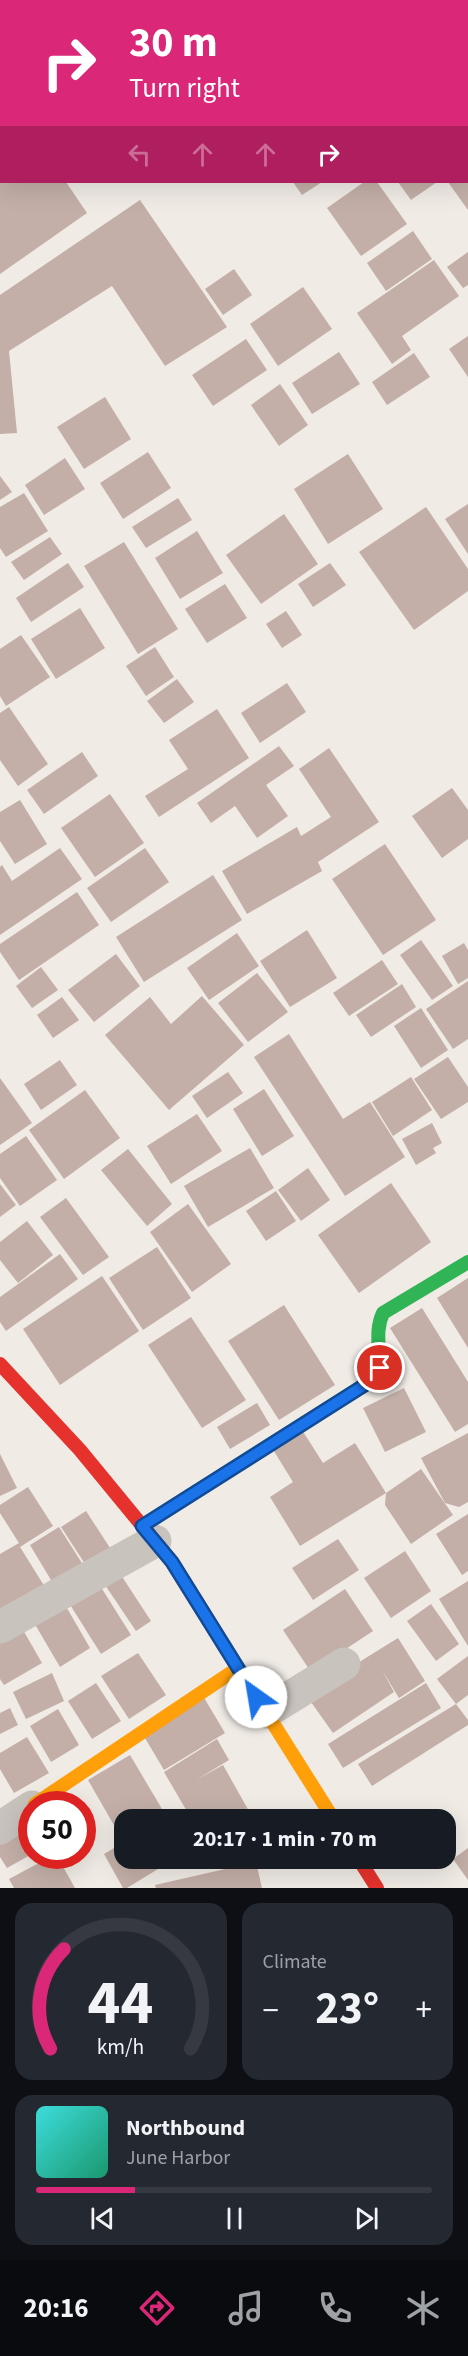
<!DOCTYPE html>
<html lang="en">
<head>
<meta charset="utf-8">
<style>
  :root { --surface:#171b24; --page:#242831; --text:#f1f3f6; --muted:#9ea1a6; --line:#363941; --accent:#db2777 }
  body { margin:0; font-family:"Source Sans 3",sans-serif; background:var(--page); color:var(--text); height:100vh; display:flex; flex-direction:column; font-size:22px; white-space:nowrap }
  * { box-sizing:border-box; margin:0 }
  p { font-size:20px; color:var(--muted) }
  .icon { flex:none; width:33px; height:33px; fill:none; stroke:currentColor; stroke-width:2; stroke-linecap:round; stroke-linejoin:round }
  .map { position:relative; height:1888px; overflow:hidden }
  .side { display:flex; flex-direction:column; gap:15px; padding:15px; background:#0d0f14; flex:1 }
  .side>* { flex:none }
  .banner { position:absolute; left:0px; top:0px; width:468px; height:183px; box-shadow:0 6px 24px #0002; background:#db2777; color:#fff; overflow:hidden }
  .speed { position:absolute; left:18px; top:1791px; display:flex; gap:12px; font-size:30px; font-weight:700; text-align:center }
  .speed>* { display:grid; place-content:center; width:78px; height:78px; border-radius:50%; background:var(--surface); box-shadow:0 6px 24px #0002; line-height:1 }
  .speed .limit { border:9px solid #d22; background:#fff; color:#111 }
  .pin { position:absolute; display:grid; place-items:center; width:51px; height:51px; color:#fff; margin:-26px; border:3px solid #fff; border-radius:50%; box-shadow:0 2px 6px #0007 }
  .me { position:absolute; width:66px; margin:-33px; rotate:328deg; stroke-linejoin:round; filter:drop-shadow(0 0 4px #0008) }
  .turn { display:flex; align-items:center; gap:21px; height:126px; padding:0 30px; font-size:27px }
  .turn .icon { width:78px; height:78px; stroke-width:2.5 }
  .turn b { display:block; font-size:42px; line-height:51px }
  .lanes { display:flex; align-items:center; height:57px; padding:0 30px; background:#0003; justify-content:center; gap:30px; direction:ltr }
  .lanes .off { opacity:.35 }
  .big { font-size:45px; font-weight:700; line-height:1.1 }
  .side .card { flex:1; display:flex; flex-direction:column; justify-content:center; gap:9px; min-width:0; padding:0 21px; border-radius:18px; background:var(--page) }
  .side .dial { align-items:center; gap:0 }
  .dial svg { height:156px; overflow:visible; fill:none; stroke:var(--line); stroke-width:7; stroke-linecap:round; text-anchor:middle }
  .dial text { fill:var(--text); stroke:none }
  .song { display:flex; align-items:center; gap:18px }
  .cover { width:72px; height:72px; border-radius:9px; background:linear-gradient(135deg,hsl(180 70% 55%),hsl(160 70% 35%)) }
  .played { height:6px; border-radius:3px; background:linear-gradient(90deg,var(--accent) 25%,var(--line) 25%) }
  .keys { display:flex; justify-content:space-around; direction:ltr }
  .heat { display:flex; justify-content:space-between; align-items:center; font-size:33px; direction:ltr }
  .side .tiles { flex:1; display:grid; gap:15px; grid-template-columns:1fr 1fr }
  .card:last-child { grid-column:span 2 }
  .trip { position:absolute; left:114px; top:1809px; width:342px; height:60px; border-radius:18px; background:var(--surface); box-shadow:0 6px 24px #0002; font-weight:700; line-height:60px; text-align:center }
  .menu { display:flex; height:96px; justify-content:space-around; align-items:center; background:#090b0e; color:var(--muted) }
  .menu .icon { width:42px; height:42px }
  .menu .active { color:var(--accent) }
  .menu b { font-size:27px; color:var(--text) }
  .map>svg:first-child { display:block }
  .building { fill:#c3afa7 }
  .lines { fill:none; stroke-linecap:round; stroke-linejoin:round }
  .street { stroke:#c9c3be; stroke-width:33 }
  .fast { stroke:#30b455; stroke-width:14 }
  .slow { stroke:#ff9f0a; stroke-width:14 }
  .jam { stroke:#e5322d; stroke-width:14 }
  .route-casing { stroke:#114b97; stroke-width:15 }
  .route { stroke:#1a73e8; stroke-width:10 }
</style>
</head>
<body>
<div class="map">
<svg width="468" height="1888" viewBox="0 0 468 1888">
  <rect width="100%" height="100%" fill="#f0ebe5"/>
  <g class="building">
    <path d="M0,182H66L87,213L0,274Z"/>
    <path d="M293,182H322L302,195Z"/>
    <path d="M364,182H377L407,224L361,256L327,208Z"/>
    <path d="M398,182H437L411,200Z"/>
    <path d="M448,182H468V210Z"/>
    <path d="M140,200L227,327L165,366L112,286L9,351L17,433L0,434V295Z"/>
    <path d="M413,231L432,259L386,291L367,263Z"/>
    <path d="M468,252V285L463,288L447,267Z"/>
    <path d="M434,260L459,296L402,336L411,350L392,364L357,313Z"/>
    <path d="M234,269L252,295L223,315L205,289Z"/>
    <path d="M303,287L332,329L278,366L250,324Z"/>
    <path d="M468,336V377L449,349Z"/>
    <path d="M246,339L267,370L213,406L192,375Z"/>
    <path d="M339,352L360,384L312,414L292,383Z"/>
    <path d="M414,353L430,377L387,405L372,382Z"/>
    <path d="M280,384L308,425L279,446L251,405Z"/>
    <path d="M105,397L131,439L84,469L57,427Z"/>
    <path d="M148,452L171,488L123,519L100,483Z"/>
    <path d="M348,454L383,509L328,544L294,489Z"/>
    <path d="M65,458L85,489L44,515L25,485Z"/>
    <path d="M0,476L12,492L0,500Z"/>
    <path d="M24,493L48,531L6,557L0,548V507Z"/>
    <path d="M178,498L192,520L146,548L132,527Z"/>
    <path d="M468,504V554L445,519Z"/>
    <path d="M426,507L468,569V591L414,630L359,552Z"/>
    <path d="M284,514L318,564L261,604L226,555Z"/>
    <path d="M197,531L223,573L180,599L155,558Z"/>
    <path d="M50,537L62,554L24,580L11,562Z"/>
    <path d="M124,542L178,629L138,654L84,566Z"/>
    <path d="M68,563L84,587L31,622L16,598Z"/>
    <path d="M330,563L346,585L313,607L298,584Z"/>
    <path d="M225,584L247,618L207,643L185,609Z"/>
    <path d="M80,608L105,648L56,679L31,639Z"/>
    <path d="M286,611L302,635L282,648L266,624Z"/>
    <path d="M21,635L50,677L6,706L0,696V649Z"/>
    <path d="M155,647L174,677L146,696L126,666Z"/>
    <path d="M177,679L194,702L164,723L147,701Z"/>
    <path d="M287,683L306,712L260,743L241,713Z"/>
    <path d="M9,707L48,764L18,786L0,760V713Z"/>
    <path d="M217,709L249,758L159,817L145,796L188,769L169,740Z"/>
    <path d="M279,746L294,766L266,785L288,816L257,838L235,806L211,823L197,803Z"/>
    <path d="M329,748L379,822L318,862L322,871L247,914L222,871L297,827L301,836L331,817L299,769Z"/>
    <path d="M82,752L98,776L44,814L27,790Z"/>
    <path d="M452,788L468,810V839L442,858L412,816Z"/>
    <path d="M110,794L144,843L95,877L61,828Z"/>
    <path d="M20,800L47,844L15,864L0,841V812Z"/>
    <path d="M385,844L436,920L383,955L332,879Z"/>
    <path d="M60,848L82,879L0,935V867L2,865L12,881Z"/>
    <path d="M145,848L169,882L111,922L87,888Z"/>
    <path d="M213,875L242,920L144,982L116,937Z"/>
    <path d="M77,892L99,925L19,980L0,952V944Z"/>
    <path d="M307,930L337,978L290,1007L260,961Z"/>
    <path d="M237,933L259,966L209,1000L187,968Z"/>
    <path d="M421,940L453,986L432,1000L400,955Z"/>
    <path d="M464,943L468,950V978L458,984L442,956Z"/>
    <path d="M116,954L140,986L94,1022L68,990Z"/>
    <path d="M382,960L398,984L349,1016L333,993Z"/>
    <path d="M41,967L58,990L32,1008L16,986Z"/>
    <path d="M257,973L288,1012L248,1042L218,1003Z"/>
    <path d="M468,981V1039L453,1049L426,1009Z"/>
    <path d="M402,984L416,1007L371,1037L356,1015Z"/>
    <path d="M202,996L244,1045L169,1110L105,1035L150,997L171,1024Z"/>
    <path d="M62,997L79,1020L53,1038L37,1015Z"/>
    <path d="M421,1008L448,1050L421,1068L394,1026Z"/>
    <path d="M289,1034L343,1119L370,1102L405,1157L345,1196L254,1057Z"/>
    <path d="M448,1057L468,1087V1102L441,1119L414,1079Z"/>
    <path d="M60,1060L77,1085L41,1110L24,1084Z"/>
    <path d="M228,1072L243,1093L207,1118L192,1096Z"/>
    <path d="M411,1077L432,1110L393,1136L372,1102Z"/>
    <path d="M0,1078L32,1123L0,1145Z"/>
    <path d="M264,1089L294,1136L262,1156L233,1109Z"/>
    <path d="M85,1090L120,1138L64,1179L29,1130Z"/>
    <path d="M197,1114L222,1151L171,1184L147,1146Z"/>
    <path d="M432,1123L442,1143L433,1148L436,1153L416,1165L402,1139Z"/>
    <path d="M26,1136L57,1180L20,1206L0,1178V1154Z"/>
    <path d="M250,1148L274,1188L208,1227L184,1186Z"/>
    <path d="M128,1149L172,1204L147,1226L101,1170Z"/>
    <path d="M308,1168L330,1200L301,1221L278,1190Z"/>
    <path d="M391,1183L431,1242L359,1293L318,1235Z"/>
    <path d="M0,1184L16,1205L0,1217Z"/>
    <path d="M276,1191L296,1221L266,1241L246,1211Z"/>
    <path d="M66,1198L109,1257L83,1275L40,1217Z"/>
    <path d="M188,1204L231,1264L192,1292L150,1232Z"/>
    <path d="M27,1221L53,1255L18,1283L0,1260V1242Z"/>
    <path d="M157,1247L191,1298L143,1330L109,1278Z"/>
    <path d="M60,1254L78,1279L6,1331L0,1322V1297Z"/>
    <path d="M102,1276L139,1331L60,1385L23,1329Z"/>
    <path d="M468,1278V1348L437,1298Z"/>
    <path d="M284,1305L335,1385L279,1420L228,1341Z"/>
    <path d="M422,1308L468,1382V1424L455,1432L390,1328Z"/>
    <path d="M191,1317L246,1400L202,1428L148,1345Z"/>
    <path d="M404,1388L426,1432L385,1452L363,1408Z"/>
    <path d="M257,1403L270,1425L230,1449L217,1427Z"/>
    <path d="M302,1430L323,1463L355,1443L386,1493L421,1469L453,1515L411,1544L385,1505L386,1493L300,1546L270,1497L293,1482L272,1448Z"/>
    <path d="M468,1433V1502L459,1507L445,1503L421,1458Z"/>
    <path d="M0,1454L17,1488L0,1496Z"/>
    <path d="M28,1487L53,1526L20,1547L48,1592L0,1612V1554L19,1543L0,1513V1505Z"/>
    <path d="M86,1511L114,1554L89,1570L61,1527Z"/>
    <path d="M468,1514V1571L462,1575L436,1534Z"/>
    <path d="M59,1527L87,1571L57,1590L30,1545Z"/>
    <path d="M338,1539L359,1570L313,1600L292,1568Z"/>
    <path d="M405,1551L431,1591L391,1618L364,1578Z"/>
    <path d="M119,1572L151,1621L136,1631L103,1582Z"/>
    <path d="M468,1581V1646L439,1599Z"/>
    <path d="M99,1584L131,1635L101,1654L69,1603Z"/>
    <path d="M345,1589L373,1631L311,1672L283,1630Z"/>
    <path d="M64,1603L90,1648L60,1667L33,1621Z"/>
    <path d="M431,1604L459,1644L436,1661L407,1621Z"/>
    <path d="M19,1623L42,1663L4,1685L0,1679V1634Z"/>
    <path d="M398,1638L425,1681L399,1698L382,1670L394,1692L333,1733L306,1695Z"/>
    <path d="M138,1653L166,1695L129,1719L101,1676Z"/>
    <path d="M468,1656V1695L456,1704L468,1720V1725L372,1786L358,1764L456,1704L437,1679Z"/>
    <path d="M52,1673L64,1701L26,1719L13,1692Z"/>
    <path d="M96,1683L121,1721L92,1739L68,1701Z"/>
    <path d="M426,1683L441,1708L343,1768L328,1744Z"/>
    <path d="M203,1696L225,1733L164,1770L142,1733Z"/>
    <path d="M10,1708L18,1725L0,1734V1713Z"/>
    <path d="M58,1709L79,1745L51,1762L30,1726Z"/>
    <path d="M27,1737L49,1773L14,1793L0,1769V1753Z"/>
    <path d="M217,1739L229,1760L196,1780L223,1765L254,1820H192L164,1772Z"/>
    <path d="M130,1755L162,1809L143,1820H124V1831L119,1834L88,1780Z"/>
    <path d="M32,1812V1854L7,1868L0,1857V1831Z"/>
    <path d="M82,1818L94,1838L82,1845Z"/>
    <path d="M124,1842V1858H176L127,1888H123L104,1854Z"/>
    <path d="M468,1848V1880L453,1859Z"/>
    <path d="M52,1856H57L75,1888H14L9,1879Z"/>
    <path d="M256,1862L262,1888H156L155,1885Z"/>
  </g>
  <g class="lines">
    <g class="street">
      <path d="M0,1627L155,1541"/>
      <path d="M266,1712L344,1664"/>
      <path d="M0,1828L32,1807"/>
    </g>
    <path class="fast" d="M142,1526L377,1377C383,1355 373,1334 383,1313L468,1262"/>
    <g class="slow">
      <path d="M230,1655L334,1820"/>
      <path d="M35,1804L238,1668"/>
    </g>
    <g class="jam">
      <path d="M0,1364L80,1450L172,1562L230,1655"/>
      <path d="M358,1858L377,1888"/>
    </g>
  </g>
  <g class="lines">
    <g class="route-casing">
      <path id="route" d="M256,1697L172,1562L142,1526L371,1381L377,1377L380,1368"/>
    </g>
    <use href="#route" class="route"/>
  </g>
</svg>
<div class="speed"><div class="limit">50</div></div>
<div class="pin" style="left:380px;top:1368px;background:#d93025"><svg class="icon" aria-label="arrive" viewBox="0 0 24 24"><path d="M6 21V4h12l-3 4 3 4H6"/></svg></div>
<svg class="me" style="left:256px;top:1697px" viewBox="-20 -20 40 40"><circle r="19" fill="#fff"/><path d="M0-13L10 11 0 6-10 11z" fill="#1a73e8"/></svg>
<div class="trip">20:17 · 1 min · 70 m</div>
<div class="banner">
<div class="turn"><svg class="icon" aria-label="right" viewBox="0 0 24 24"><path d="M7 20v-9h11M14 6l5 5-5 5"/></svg><div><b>30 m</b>Turn right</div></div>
<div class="lanes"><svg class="icon off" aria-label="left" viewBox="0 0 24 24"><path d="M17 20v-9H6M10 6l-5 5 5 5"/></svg><svg class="icon off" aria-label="ahead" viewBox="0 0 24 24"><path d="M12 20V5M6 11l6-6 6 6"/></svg><svg class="icon off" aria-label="ahead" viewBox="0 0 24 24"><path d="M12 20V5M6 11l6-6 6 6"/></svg><svg class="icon" aria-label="right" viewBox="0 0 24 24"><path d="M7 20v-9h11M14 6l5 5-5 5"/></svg></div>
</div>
</div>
<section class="side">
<div class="tiles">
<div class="card dial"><svg viewBox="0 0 100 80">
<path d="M14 69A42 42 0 1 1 86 69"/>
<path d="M14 69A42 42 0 0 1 21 18" stroke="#db2777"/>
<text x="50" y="56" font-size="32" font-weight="700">44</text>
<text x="50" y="72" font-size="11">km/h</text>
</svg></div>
<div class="card"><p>Climate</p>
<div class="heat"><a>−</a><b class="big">23°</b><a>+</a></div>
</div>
<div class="card">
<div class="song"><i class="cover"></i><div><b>Northbound</b><p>June Harbor</p></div></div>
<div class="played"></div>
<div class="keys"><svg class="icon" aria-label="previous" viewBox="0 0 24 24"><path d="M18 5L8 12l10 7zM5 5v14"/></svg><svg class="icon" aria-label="pause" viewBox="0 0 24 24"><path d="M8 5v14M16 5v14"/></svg><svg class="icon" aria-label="next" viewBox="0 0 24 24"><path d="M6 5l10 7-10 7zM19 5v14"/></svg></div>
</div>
</div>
</section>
<nav class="menu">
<b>20:16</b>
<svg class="icon active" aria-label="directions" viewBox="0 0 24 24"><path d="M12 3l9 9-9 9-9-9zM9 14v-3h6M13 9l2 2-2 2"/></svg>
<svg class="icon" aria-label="music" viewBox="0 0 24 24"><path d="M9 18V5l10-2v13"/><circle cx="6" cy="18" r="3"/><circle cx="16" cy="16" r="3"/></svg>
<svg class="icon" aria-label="phone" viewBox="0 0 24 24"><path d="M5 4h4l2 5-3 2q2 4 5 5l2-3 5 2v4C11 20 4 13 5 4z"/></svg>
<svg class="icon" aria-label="climate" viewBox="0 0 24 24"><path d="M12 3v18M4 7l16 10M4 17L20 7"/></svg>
</nav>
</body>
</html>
